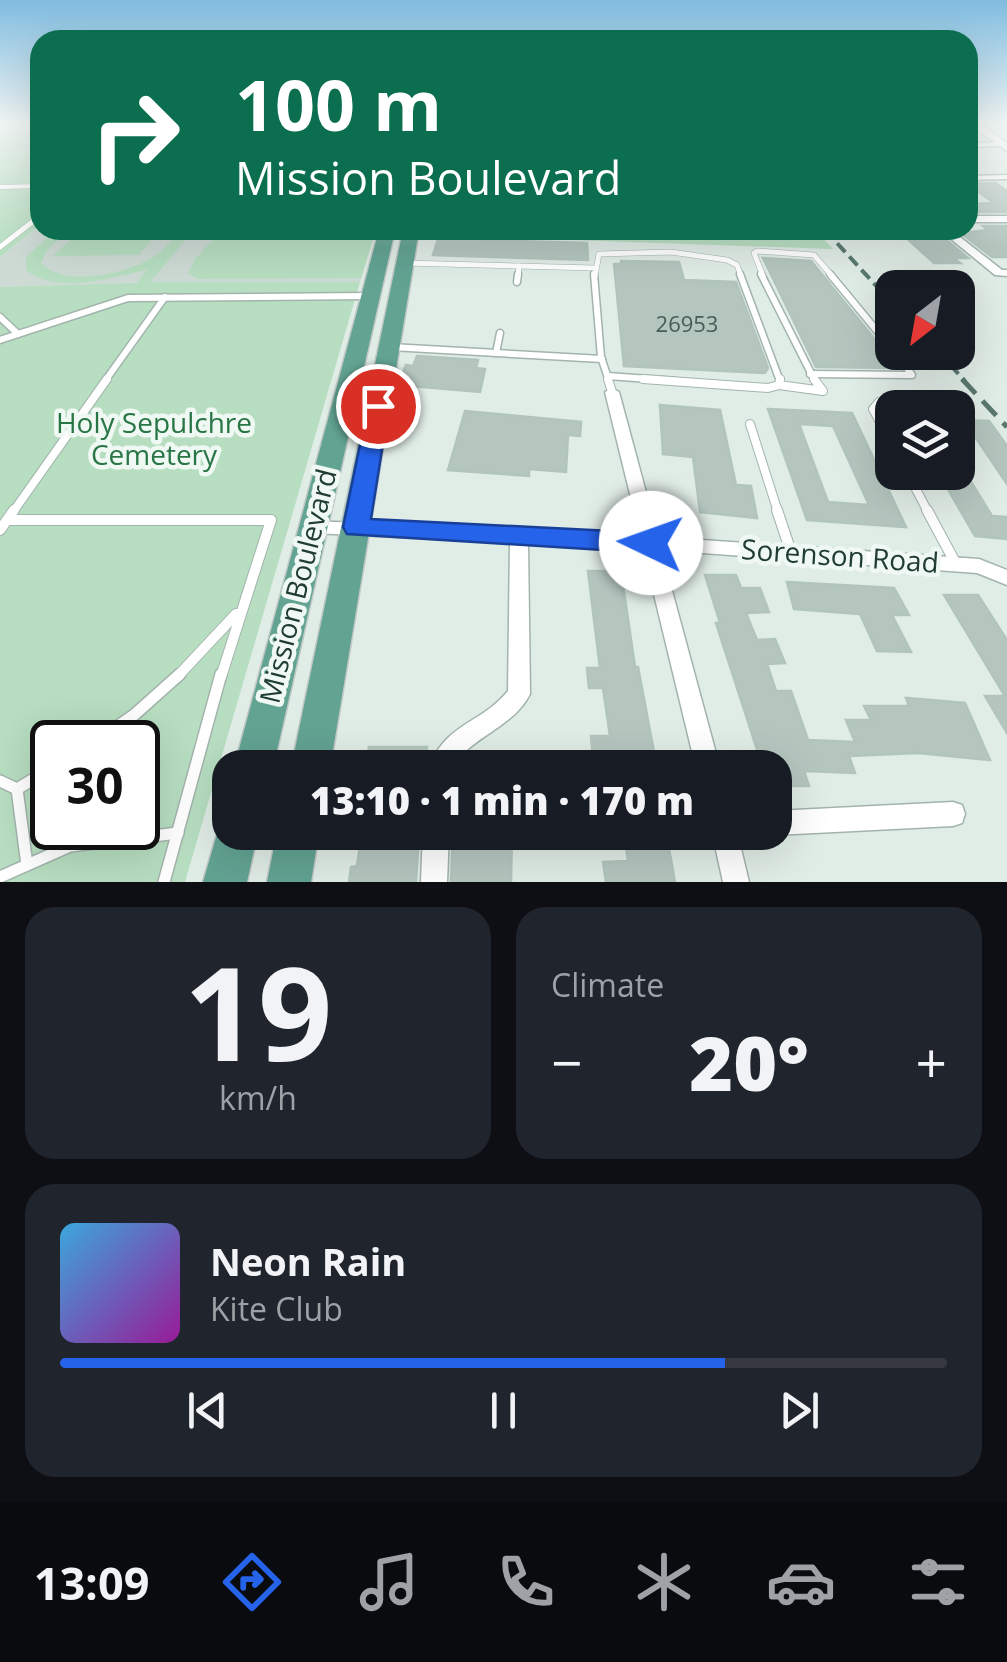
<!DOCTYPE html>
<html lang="en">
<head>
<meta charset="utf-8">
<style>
  :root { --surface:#171b24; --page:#20242c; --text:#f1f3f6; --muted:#9ea1a6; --line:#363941; --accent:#2563eb }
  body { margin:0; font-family:"Open Sans",sans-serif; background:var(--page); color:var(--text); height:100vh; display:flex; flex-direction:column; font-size:38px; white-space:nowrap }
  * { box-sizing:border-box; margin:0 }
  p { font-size:32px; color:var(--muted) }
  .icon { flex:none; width:55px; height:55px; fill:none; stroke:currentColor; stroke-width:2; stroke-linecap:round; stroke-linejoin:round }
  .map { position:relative; height:882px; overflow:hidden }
  .panel { display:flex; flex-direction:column; gap:25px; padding:25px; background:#0d0f14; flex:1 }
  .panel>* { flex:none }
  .hud { position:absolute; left:30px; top:30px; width:948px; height:210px; border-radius:30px; box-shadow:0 10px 40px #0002; background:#0b6e4f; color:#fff; overflow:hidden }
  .needle { width:65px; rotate:211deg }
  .buttons { position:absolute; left:875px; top:270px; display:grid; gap:20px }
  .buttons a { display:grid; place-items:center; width:100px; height:100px; border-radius:20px; background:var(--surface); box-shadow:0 10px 40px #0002; font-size:50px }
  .speed { position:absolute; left:30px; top:720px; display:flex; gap:20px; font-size:50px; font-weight:700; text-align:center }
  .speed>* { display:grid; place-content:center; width:130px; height:130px; border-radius:50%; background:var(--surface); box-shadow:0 10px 40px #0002; line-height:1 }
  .speed .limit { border:5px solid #111; border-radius:15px; background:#fff; color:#111 }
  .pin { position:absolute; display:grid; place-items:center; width:85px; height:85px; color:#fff; margin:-42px; border:5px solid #fff; border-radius:50%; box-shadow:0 2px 10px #0007 }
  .me { position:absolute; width:110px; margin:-55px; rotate:273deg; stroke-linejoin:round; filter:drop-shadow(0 0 8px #0008) }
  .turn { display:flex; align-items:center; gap:35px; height:210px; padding:0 40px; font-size:45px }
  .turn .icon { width:130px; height:130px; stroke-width:2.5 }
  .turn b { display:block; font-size:70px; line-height:85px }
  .big { font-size:75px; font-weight:800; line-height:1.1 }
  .panel .tile { flex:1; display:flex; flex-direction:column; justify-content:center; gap:15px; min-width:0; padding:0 35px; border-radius:30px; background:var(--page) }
  .panel .dial { align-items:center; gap:0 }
  .dial b { font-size:130px; line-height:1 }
  .song { display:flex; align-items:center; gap:30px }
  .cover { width:120px; height:120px; border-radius:15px; background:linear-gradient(135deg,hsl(200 70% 55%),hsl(300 70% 35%)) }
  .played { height:10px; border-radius:5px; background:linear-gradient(90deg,var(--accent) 75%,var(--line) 75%) }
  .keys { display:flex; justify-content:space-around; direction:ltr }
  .heat { display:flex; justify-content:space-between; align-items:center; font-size:55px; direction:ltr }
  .panel .tiles { flex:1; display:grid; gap:25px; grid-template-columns:1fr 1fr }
  .tile:last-child { grid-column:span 2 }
  .trip { position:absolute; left:212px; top:750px; width:580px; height:100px; border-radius:30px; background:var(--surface); box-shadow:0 10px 40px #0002; font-weight:800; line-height:100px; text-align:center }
  .dock { display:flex; height:160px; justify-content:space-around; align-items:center; background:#090b0e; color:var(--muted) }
  .dock .icon { width:70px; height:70px }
  .dock .on { color:var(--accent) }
  .dock b { font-size:45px; color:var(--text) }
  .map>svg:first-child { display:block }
  .built { fill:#cedbd5 }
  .green { fill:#b7dec1; fill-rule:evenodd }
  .building { fill:#b5c6bf; stroke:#b2c5bd; stroke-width:2.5; fill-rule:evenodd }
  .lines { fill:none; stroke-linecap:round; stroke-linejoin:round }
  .lane-far5-casing { stroke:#a3b4ad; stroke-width:5 }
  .lane-far4-casing { stroke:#a3b4ad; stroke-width:6 }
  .lane-far3-casing { stroke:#a3b4ad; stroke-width:9 }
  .lane-far2-casing { stroke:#a3b4ad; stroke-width:10 }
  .lane-far1-casing { stroke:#a3b4ad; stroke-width:12 }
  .lane-casing { stroke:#a3b4ad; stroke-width:14 }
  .street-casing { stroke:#a3b4ad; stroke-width:3 }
  .secondary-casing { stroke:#9eb8ae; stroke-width:3 }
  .primary-casing { stroke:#c1c8c6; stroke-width:3 }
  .lane-far5 { stroke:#fff; stroke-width:4 }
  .lane-far4 { stroke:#fff; stroke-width:5 }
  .lane-far3 { stroke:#fff; stroke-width:6 }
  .lane-far2 { stroke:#fff; stroke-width:8 }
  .lane-far1 { stroke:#fff; stroke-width:10 }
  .lane { stroke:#fff; stroke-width:11 }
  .street { fill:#fff; fill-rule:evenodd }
  .secondary { fill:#fff; fill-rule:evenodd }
  .primary { fill:#62a392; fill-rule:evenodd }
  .rail-far1 { stroke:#5a7870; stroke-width:4; stroke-dasharray:12 6; stroke-linecap:butt }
  .rail { stroke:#5a7870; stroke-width:5; stroke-dasharray:20 10; stroke-linecap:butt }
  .route { fill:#2563eb; stroke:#184099; stroke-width:2.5 }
  .labels { text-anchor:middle; stroke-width:9; stroke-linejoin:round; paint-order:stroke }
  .number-label { font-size:22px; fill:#455e57 }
  .park-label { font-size:28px; fill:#287545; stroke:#f0f8f4 }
  .street-label { font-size:28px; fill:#203c34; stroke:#f0f8f4 }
</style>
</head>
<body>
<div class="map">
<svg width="1007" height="882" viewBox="0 0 1007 882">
  <rect width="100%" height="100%" fill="#e0ece6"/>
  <path class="built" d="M40,225V230H376L360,282L0,287V257Z"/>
  <g class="green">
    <path d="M0,125H40V225L0,257Z"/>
    <path d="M56,230H69L47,250L41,263C65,289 132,273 158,254C166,248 173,238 180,230H194L150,282H360L185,882H0V287L137,283L147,270C111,277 59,296 26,270V257ZM52,742H138V828H52Z"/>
    <path d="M82,230H161L139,255L53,256Z"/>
    <path d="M222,230H376L361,278L198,279L188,273L195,259Z"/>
    <path d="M513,230H816L833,249L513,238Z"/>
  </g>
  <g class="building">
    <path d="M996,183L1007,191V212H968V206H975L971,204L994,203L968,184Z"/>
    <path d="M983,226H1007V257H992L961,233L988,230Z"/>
    <path d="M454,230H477L476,240L587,243L588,260L433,255L438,239L453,240Z"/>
    <path d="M901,233H938L968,258H953L960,263H934Z"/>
    <path d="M763,258L811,261L898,368L816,367Z"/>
    <path d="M621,261L679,262L684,280L736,282L768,368L765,373L624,366L614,264H621Z"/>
    <path d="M417,356L478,360L476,368L485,369L480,392L398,385L406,365L413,366Z"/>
    <path d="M660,405L720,410L736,485L751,486L757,518L700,512L693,457L663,454Z"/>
    <path d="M768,409L852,413L906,527L807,520ZM799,424L833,426L869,505L828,502Z"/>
    <path d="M465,411L581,422L580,436L568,435L566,472L529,469V476L448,470Z"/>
    <path d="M958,420L989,421L1007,446V484L974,435L958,434Z"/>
    <path d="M938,472H965L992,516L1007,517V539L975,536Z"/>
    <path d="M588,571H621L635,667H638L657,768H594L591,736H610L603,688H589L587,668H600Z"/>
    <path d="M705,575H736L741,588H760L769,612L746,613L757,640L775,639L785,663L767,664L776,691H791L808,740L855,742L846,720H871L864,706H909L906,698L965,703L990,760L918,753L849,756L855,773L804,771L809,786H775V768H763L716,623H720Z"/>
    <path d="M787,582L894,588L909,615H892L911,652L877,651L860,614L794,609Z"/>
    <path d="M944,595H978L1007,640V733L985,696H1005Z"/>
    <path d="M369,747H427L424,768H366Z"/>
    <path d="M362,832H419L416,882H349L351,867L357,866Z"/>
    <path d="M453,832H512L511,882H451Z"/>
    <path d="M624,832H666L675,882H606L603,862L628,861Z"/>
  </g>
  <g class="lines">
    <g class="lane-far5-casing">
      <path id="lane-far5" d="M0,187L40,186"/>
    </g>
    <g class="lane-far4-casing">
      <g id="lane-far4">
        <path d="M411,232L438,230"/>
        <path d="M0,247L40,216"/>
        <path d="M405,263L594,268"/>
        <path d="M518,276L519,266"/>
        <path d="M595,276L599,254L671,252L727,260L737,265L741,276"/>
        <path d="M763,276L754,253L757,251L814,255L832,276"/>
      </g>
    </g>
    <g class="lane-far3-casing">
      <g id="lane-far3">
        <path d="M594,274L601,357L609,381"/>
        <path d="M740,274L780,381"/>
        <path d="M761,274L815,381"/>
        <path d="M830,274L892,349"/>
        <path d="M517,282L518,274"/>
        <path d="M0,317L18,334"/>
        <path d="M0,340L128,298L369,296"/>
        <path d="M391,347L602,359"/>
        <path d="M496,353L500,333"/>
        <path d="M810,374L912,375L895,352"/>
        <path d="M608,376L676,381"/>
        <path d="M105,381L165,297"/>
      </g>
    </g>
    <g class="lane-far2-casing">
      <g id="lane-far2">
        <path d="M608,379L612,392"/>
        <path d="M643,379L768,388L779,385L780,379"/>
        <path d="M779,385L823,391L814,379"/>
        <path d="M750,424L778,512"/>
        <path d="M892,445L873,409L879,402L961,406"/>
        <path d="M907,472L928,512"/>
        <path d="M13,512L107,379"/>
      </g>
    </g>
    <g class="lane-far1-casing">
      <g id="lane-far1">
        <path d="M777,510L791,552"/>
        <path d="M927,510L956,564"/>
        <path d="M8,520H271L221,677"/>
        <path d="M0,530L14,510"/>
        <path d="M177,677L236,614"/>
      </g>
    </g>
    <g class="lane-casing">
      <g id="lane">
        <path d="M95,742L134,715L180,674"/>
        <path d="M0,781L17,789L52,768"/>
        <path d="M17,789L27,865"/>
        <path d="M0,877L70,846L178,833"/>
        <path d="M164,882L221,674"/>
      </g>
    </g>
    <g class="street-casing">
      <g id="street">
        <path d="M1002,142L1005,146L968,147V143Z"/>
        <path d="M1007,175V179L968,180V176Z"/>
        <rect x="968" y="216" width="39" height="6"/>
        <path d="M940,230H951L1002,270H1007V276L995,275Z"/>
        <path d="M612,388L619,392L658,537L979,559L1007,570V585L977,573L661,550L720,768H696L643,549L528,543L530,694C513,728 471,736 452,768H428C448,721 480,725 508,691L510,542L312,533L306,531L303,527L306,523L312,521L640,535L605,392Z"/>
        <path d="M953,802L962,805L965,814L962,823L953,826L775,835L768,832H775V811Z"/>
        <path d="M423,832H449L447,882H421Z"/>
        <path d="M712,832H737L749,882H723Z"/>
      </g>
    </g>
    <g class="secondary-casing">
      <path id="secondary" d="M970,125H982L1007,143V151Z"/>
    </g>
    <g class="primary-casing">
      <g id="primary">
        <path d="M379,230H395L273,768H234Z"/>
        <path d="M403,230H419L330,768H291Z"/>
        <path d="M230,814V832H258L247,882H203L222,817Z"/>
        <path d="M277,832H319L311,882H267Z"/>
      </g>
    </g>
    <use href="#lane-far5" class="lane-far5"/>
    <use href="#lane-far4" class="lane-far4"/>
    <use href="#lane-far3" class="lane-far3"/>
    <use href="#lane-far2" class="lane-far2"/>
    <use href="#lane-far1" class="lane-far1"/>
    <use href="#lane" class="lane"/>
    <use href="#street" class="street"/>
    <use href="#secondary" class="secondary"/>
    <use href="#primary" class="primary"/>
    <g class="rail-far1">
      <path d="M825,230L892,303"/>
      <path d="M938,352L965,381"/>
    </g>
    <path class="rail" d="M962,379L1007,427"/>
  </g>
  <linearGradient id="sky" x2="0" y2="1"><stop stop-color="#80bce0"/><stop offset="0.5" stop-color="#f1f6f4"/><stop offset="1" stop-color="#f1f6f4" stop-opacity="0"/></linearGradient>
  <rect width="1007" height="249" fill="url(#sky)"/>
  <path class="route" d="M378,399L389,406L371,519L651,533L660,536L664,543L660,550L651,553L347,534L343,527L368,406Z"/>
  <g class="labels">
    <g class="number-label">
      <text x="687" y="332">26953</text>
    </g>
    <g class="park-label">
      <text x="154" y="433">Holy Sepulchre<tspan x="154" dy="32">Cemetery</tspan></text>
    </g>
    <g class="street-label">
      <text transform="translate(840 556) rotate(4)" y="10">Sorenson Road</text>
      <text transform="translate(298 586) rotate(-76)" y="10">Mission Boulevard</text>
    </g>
  </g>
</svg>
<div class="buttons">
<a><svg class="needle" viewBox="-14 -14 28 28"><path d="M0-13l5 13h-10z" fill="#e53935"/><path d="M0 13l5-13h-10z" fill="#9ea1a6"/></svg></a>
<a><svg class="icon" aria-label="layers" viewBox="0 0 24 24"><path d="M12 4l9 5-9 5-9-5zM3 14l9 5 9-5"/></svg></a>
</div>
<div class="speed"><div class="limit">30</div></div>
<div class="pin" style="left:378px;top:406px;background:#d93025"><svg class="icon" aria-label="arrive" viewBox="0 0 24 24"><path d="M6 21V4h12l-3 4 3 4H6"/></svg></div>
<svg class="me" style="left:651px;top:543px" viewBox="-20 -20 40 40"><circle r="19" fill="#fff"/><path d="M0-13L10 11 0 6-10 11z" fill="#2563eb"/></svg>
<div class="trip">13:10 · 1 min · 170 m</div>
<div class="hud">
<div class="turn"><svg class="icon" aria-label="right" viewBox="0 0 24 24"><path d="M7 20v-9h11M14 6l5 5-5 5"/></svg><div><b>100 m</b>Mission Boulevard</div></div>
</div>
</div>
<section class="panel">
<div class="tiles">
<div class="tile dial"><b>19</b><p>km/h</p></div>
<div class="tile"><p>Climate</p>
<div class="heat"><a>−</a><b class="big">20°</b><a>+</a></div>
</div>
<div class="tile">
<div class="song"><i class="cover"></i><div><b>Neon Rain</b><p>Kite Club</p></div></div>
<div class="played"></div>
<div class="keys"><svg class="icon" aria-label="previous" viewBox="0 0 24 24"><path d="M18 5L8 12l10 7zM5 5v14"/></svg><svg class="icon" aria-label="pause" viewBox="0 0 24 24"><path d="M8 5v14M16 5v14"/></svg><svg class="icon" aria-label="next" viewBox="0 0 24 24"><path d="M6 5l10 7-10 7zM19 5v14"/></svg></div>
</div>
</div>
</section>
<nav class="dock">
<b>13:09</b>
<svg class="icon on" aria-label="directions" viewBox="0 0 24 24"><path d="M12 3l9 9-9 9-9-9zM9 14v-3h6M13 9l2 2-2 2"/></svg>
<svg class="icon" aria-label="music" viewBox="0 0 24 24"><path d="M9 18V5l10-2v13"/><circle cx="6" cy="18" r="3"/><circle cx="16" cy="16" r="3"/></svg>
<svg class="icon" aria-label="phone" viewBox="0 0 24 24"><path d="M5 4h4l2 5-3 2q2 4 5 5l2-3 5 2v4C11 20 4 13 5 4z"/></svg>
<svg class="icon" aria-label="climate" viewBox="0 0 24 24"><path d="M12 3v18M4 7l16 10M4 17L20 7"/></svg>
<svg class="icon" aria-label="car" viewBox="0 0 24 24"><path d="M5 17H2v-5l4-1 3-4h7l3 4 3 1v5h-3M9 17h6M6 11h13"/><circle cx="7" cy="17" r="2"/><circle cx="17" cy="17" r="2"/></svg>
<svg class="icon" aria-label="filters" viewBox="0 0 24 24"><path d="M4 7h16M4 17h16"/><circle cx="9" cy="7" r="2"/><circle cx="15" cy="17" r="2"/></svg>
</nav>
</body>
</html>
